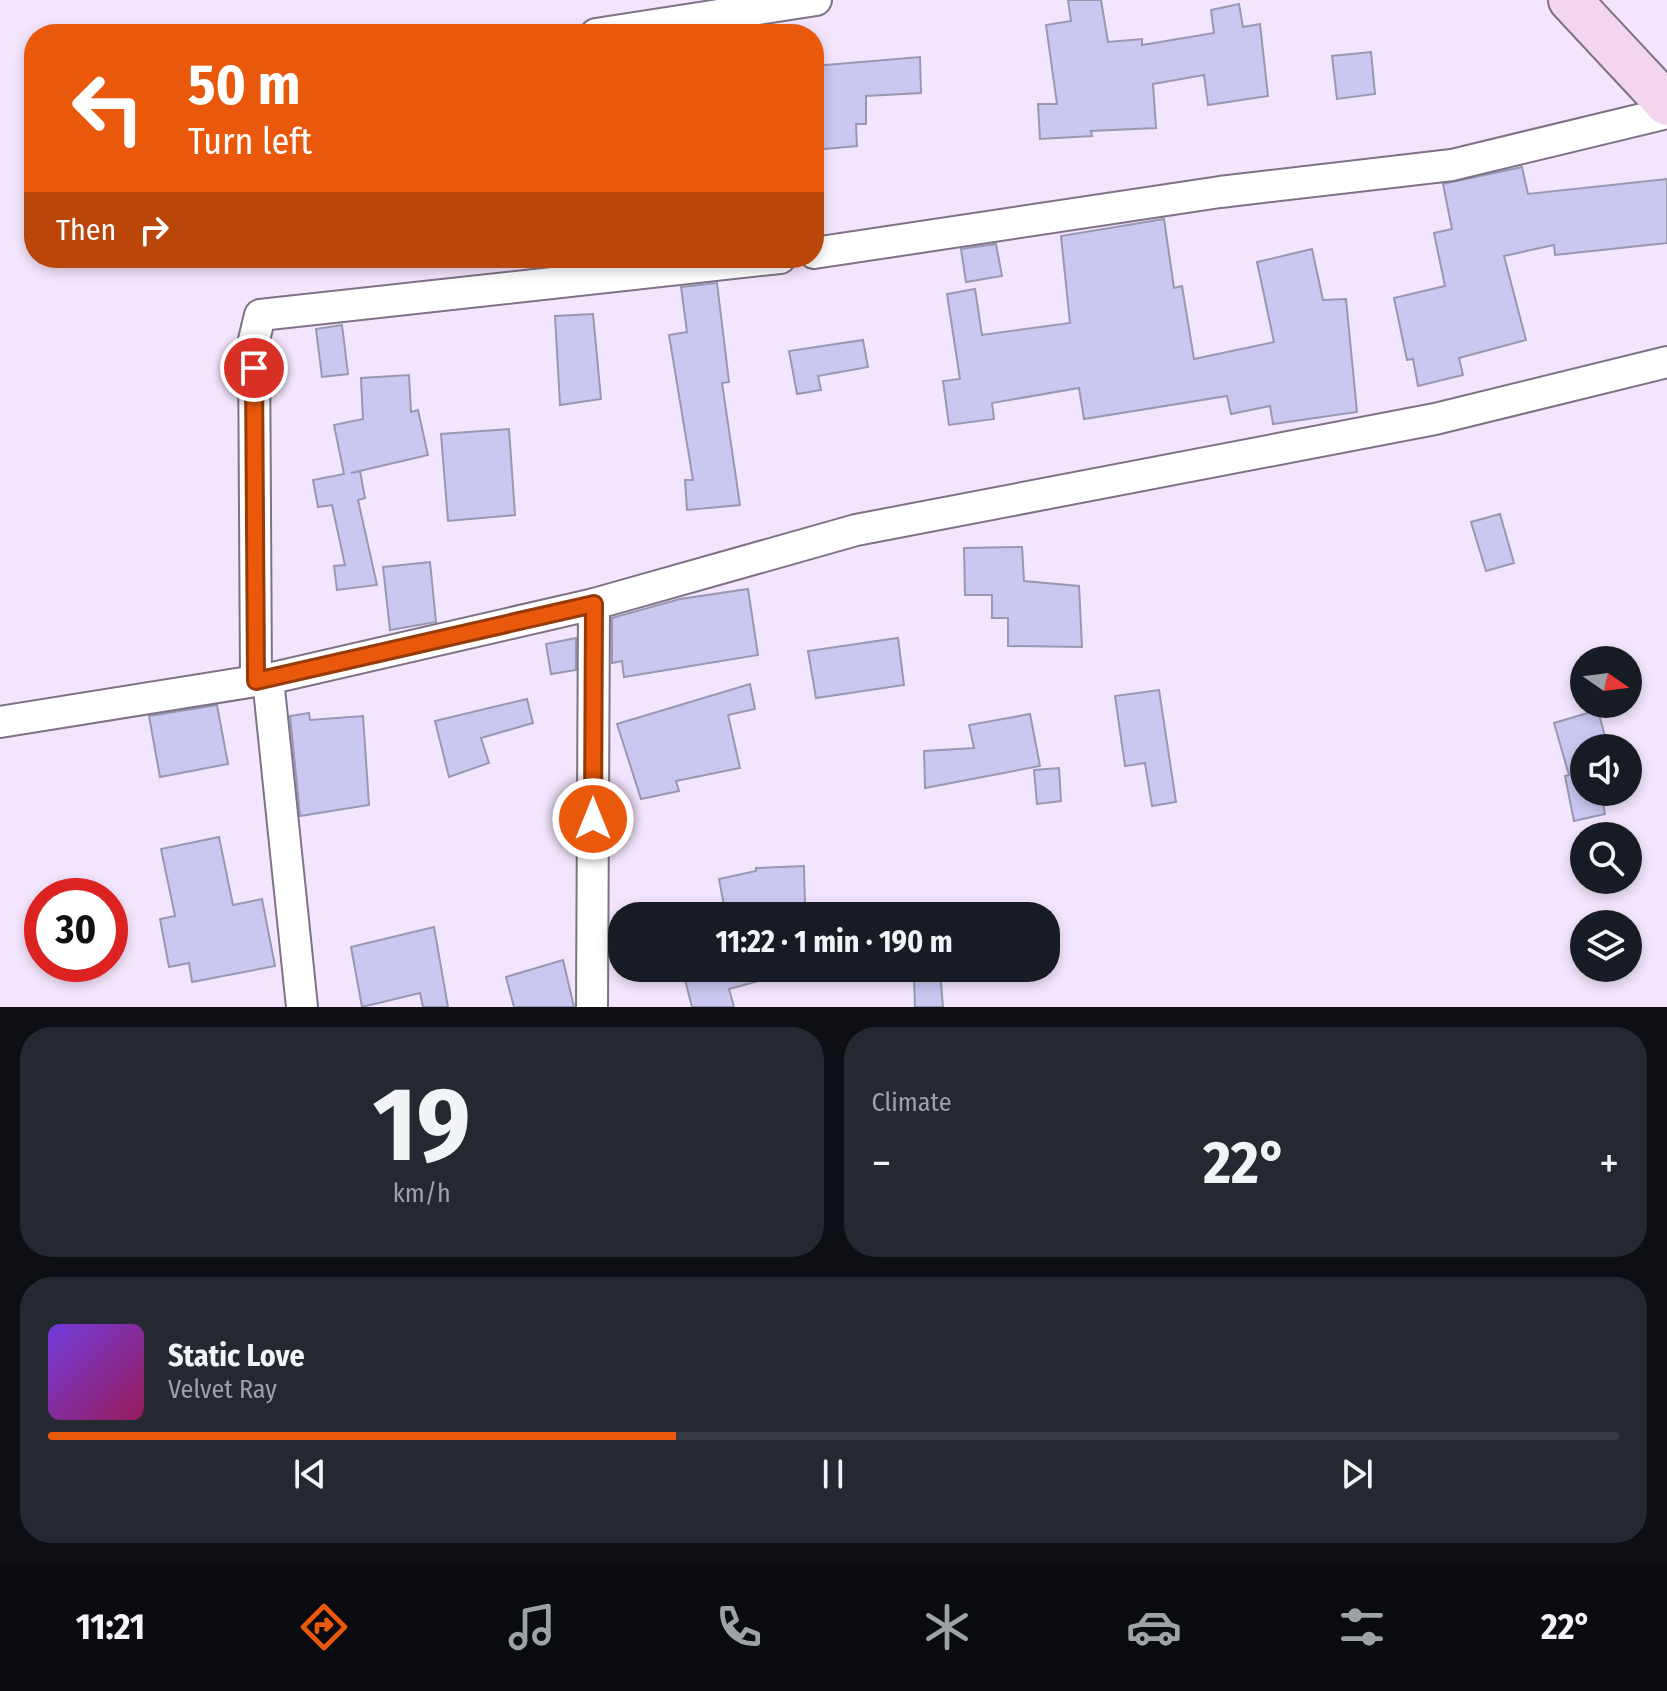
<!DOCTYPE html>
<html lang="en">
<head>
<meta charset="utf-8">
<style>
  :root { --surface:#171b24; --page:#242831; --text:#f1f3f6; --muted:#9ea1a6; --line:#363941; --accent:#ea580c }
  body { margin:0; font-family:"Fira Sans Condensed",sans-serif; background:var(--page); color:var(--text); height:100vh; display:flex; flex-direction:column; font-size:30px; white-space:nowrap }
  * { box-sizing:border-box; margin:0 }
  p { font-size:26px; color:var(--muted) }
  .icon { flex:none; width:44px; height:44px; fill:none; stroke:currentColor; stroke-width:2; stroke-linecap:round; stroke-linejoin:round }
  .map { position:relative; height:1007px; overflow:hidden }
  .side { display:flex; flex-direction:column; gap:20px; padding:20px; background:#0d0f14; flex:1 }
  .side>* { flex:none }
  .top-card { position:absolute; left:24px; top:24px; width:800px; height:244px; border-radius:32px; box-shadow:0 4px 12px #0003; background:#ea580c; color:#fff; overflow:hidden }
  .needle { width:52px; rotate:104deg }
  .controls { position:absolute; left:1570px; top:646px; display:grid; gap:16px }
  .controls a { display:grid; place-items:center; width:72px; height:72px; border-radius:50%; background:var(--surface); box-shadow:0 4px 12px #0003; font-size:40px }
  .speed { position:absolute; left:24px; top:878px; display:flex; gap:16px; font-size:40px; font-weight:700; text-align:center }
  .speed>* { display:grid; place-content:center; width:104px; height:104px; border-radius:50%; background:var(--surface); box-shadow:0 4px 12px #0003; line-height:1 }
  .speed .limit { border:12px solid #d22; background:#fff; color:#111 }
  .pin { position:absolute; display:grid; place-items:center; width:68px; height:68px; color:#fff; margin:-34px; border:4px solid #fff; border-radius:50%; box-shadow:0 2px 8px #0007 }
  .me { position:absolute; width:88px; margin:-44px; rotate:0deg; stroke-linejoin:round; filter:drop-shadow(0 0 6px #0008) }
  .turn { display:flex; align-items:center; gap:28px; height:168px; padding:0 32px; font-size:36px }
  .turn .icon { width:104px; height:104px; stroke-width:2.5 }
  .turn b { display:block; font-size:56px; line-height:68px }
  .then { display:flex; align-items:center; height:76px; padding:0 32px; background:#0003; gap:16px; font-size:30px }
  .big { font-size:60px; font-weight:700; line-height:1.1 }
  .side .widget { flex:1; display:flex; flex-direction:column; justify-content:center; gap:12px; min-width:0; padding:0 28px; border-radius:32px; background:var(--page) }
  .side .dial { align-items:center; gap:0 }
  .dial b { font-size:104px; line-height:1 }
  .song { display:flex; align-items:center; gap:24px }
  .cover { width:96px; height:96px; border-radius:12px; background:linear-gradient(135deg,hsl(260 70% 55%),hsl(330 70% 35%)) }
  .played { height:8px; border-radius:4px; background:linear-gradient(90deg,var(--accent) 40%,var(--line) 40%) }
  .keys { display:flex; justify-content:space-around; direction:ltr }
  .heat { display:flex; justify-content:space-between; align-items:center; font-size:44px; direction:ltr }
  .side .tiles { flex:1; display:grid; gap:20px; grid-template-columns:1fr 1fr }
  .widget:last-child { grid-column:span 2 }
  .trip { position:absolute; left:608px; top:902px; width:452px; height:80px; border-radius:32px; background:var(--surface); box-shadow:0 4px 12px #0003; font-weight:700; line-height:80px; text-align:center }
  .dock { display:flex; height:128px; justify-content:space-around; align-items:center; background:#090b0e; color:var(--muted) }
  .dock .icon { width:56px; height:56px }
  .dock .current { color:var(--accent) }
  .dock b { font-size:36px; color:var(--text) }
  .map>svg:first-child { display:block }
  .building { fill:#cac8f1; stroke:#9998b1; stroke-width:2 }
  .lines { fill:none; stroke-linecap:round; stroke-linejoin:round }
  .minor-casing { stroke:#7f7287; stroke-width:34 }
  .secondary-casing { stroke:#7f7287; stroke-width:46 }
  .minor { stroke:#fff; stroke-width:30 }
  .secondary { stroke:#f3d6ed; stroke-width:42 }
  .route-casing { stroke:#983908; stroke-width:20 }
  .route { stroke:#ea580c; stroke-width:14 }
</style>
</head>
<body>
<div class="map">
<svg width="1667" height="1007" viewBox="0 0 1667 1007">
  <rect width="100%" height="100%" fill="#f3e5fd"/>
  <g class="building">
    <path d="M1068,0H1101L1108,42L1142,39V45L1214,33L1211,10L1239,4L1243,27L1260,24L1268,96L1208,105L1204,75L1153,84L1156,128L1091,131L1092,136L1040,139L1038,104H1057L1046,25L1071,21Z"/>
    <path d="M1371,52L1375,94L1337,99L1332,56Z"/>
    <path d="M920,57L921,93L866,96V124H856L857,146L814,150V66Z"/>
    <path d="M1522,167L1528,194L1667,179V243L1555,255L1554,245L1504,256L1526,340L1459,358L1463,375L1418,386L1413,359L1407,360L1394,298L1445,286L1434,233L1452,229L1443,184Z"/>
    <path d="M1164,219L1174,288L1182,286L1194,359L1274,342L1257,262L1312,249L1323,300L1346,299L1357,412L1273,424L1270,406L1231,414L1227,396L1084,419L1079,388L992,403L994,419L949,425L943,381L960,379L947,294L975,289L982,335L1070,323L1061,236Z"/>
    <path d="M996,244L1002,276L966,282L961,249Z"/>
    <path d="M717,283L729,382L722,383L740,505L687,510L685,480H693L669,335L687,332L681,287Z"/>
    <path d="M593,314L601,399L560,405L555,316Z"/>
    <path d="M342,325L348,374L322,377L316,329Z"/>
    <path d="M863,340L868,367L818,376L821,390L797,394L789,351Z"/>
    <path d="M409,375L411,412L418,410L428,455L351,473L360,471L365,498L358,500L377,585L337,590L334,566L345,565L332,505L318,507L313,480L344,474L334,425L363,419L361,378Z"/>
    <path d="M509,429L515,515L448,521L441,434Z"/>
    <path d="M1500,514L1514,563L1486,571L1471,522Z"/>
    <path d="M1022,547L1024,581L1079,586L1082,647L1008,646V618H992V595H965L964,548Z"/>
    <path d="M430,562L436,622L390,630L383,567Z"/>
    <path d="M748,589L758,655L624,677L622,661L612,663V618L680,599Z"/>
    <path d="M576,638V670L551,674L546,644Z"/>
    <path d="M898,638L904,685L816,698L808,651Z"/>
    <path d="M750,684L755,709L728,715L740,768L676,781L679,791L641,799L617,724Z"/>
    <path d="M1159,690L1176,802L1152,806L1145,763L1125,766L1115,696Z"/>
    <path d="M527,699L533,723L481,738L489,763L449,777L435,721Z"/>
    <path d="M217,705L228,764L160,777L149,716Z"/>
    <path d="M1598,710L1608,748H1584V792H1601L1605,814L1574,821L1565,776L1569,775L1554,723Z"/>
    <path d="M309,713L310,720L363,716L369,805L300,816L290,716Z"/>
    <path d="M1030,714L1040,766L925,788L924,751L974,748L969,725Z"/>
    <path d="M1059,768L1061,801L1037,804L1034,770Z"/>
    <path d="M219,837L233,905L262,899L275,966L192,982L189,963L169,967L160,919L175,916L161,849Z"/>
    <path d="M804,866L805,905L767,906L768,916H726L719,879L756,871V868Z"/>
    <path d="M434,927L448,1007H423L420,993L362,1007L351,947Z"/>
    <path d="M563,960L574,1007H514L506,977Z"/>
    <path d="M682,968H776L777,976L729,989L734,1007H692Z"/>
    <path d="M940,971L943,1007H915L914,974Z"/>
  </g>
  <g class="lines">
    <g class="minor-casing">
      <g id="minor">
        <path d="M596,34L816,0"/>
        <path d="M814,253L1220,192L1452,165L1667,113"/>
        <path d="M268,679L302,1007"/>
        <path d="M256,681L254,340L260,315L780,258"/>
        <path d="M0,722L268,679L594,604L856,530L1435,419L1667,362"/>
        <path d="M592,1007L594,604"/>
      </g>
    </g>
    <g class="secondary-casing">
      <path id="secondary" d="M1570,0L1667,104"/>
    </g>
    <use href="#minor" class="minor"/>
    <use href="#secondary" class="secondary"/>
  </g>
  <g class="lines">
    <g class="route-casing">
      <path id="route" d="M254,368L256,681L594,604L593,819"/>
    </g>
    <use href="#route" class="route"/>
  </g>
</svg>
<div class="controls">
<a><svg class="needle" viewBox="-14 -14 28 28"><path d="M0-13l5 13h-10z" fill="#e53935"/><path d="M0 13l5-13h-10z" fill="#9ea1a6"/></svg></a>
<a><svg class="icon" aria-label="sound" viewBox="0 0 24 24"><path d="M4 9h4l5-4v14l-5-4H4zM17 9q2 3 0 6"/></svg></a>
<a><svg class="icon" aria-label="search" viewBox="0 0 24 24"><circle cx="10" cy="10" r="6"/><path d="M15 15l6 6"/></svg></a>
<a><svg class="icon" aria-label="layers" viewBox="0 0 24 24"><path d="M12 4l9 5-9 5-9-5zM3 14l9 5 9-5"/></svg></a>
</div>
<div class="speed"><div class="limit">30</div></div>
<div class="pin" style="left:254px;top:368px;background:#d93025"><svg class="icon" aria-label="arrive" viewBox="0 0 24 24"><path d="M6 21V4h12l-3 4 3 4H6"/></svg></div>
<svg class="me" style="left:593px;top:819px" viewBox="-20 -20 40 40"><circle r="17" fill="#ea580c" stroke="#fff" stroke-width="3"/><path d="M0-11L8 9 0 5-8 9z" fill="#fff"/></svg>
<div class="trip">11:22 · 1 min · 190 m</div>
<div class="top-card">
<div class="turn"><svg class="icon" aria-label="left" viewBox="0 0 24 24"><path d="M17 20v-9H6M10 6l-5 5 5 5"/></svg><div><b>50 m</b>Turn left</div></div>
<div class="then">Then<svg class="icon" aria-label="right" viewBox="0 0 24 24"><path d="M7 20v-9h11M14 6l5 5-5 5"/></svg></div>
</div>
</div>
<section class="side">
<div class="tiles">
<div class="widget dial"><b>19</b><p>km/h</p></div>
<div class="widget"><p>Climate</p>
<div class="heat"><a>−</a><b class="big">22°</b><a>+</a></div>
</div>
<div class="widget">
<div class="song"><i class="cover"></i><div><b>Static Love</b><p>Velvet Ray</p></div></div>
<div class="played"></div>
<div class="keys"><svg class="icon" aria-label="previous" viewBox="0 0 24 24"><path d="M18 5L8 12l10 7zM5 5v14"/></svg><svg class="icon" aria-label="pause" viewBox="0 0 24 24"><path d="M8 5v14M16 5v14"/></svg><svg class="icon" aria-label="next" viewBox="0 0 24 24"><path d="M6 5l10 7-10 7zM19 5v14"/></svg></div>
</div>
</div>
</section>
<nav class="dock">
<b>11:21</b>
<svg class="icon current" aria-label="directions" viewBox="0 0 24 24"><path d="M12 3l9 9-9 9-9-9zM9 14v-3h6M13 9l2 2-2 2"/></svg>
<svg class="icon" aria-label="music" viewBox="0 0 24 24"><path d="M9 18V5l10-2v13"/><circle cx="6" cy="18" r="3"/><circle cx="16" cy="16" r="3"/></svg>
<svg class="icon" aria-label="phone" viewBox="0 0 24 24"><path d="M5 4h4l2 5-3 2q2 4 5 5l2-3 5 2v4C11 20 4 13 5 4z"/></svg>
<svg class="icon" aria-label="climate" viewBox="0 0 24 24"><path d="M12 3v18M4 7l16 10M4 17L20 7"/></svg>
<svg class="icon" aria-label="car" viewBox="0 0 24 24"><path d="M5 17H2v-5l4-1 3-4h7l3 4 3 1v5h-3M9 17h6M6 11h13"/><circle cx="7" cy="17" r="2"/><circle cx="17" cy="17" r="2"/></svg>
<svg class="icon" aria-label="filters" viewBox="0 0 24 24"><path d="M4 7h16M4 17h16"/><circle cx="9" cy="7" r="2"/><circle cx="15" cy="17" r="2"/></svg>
<b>22°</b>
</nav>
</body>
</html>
